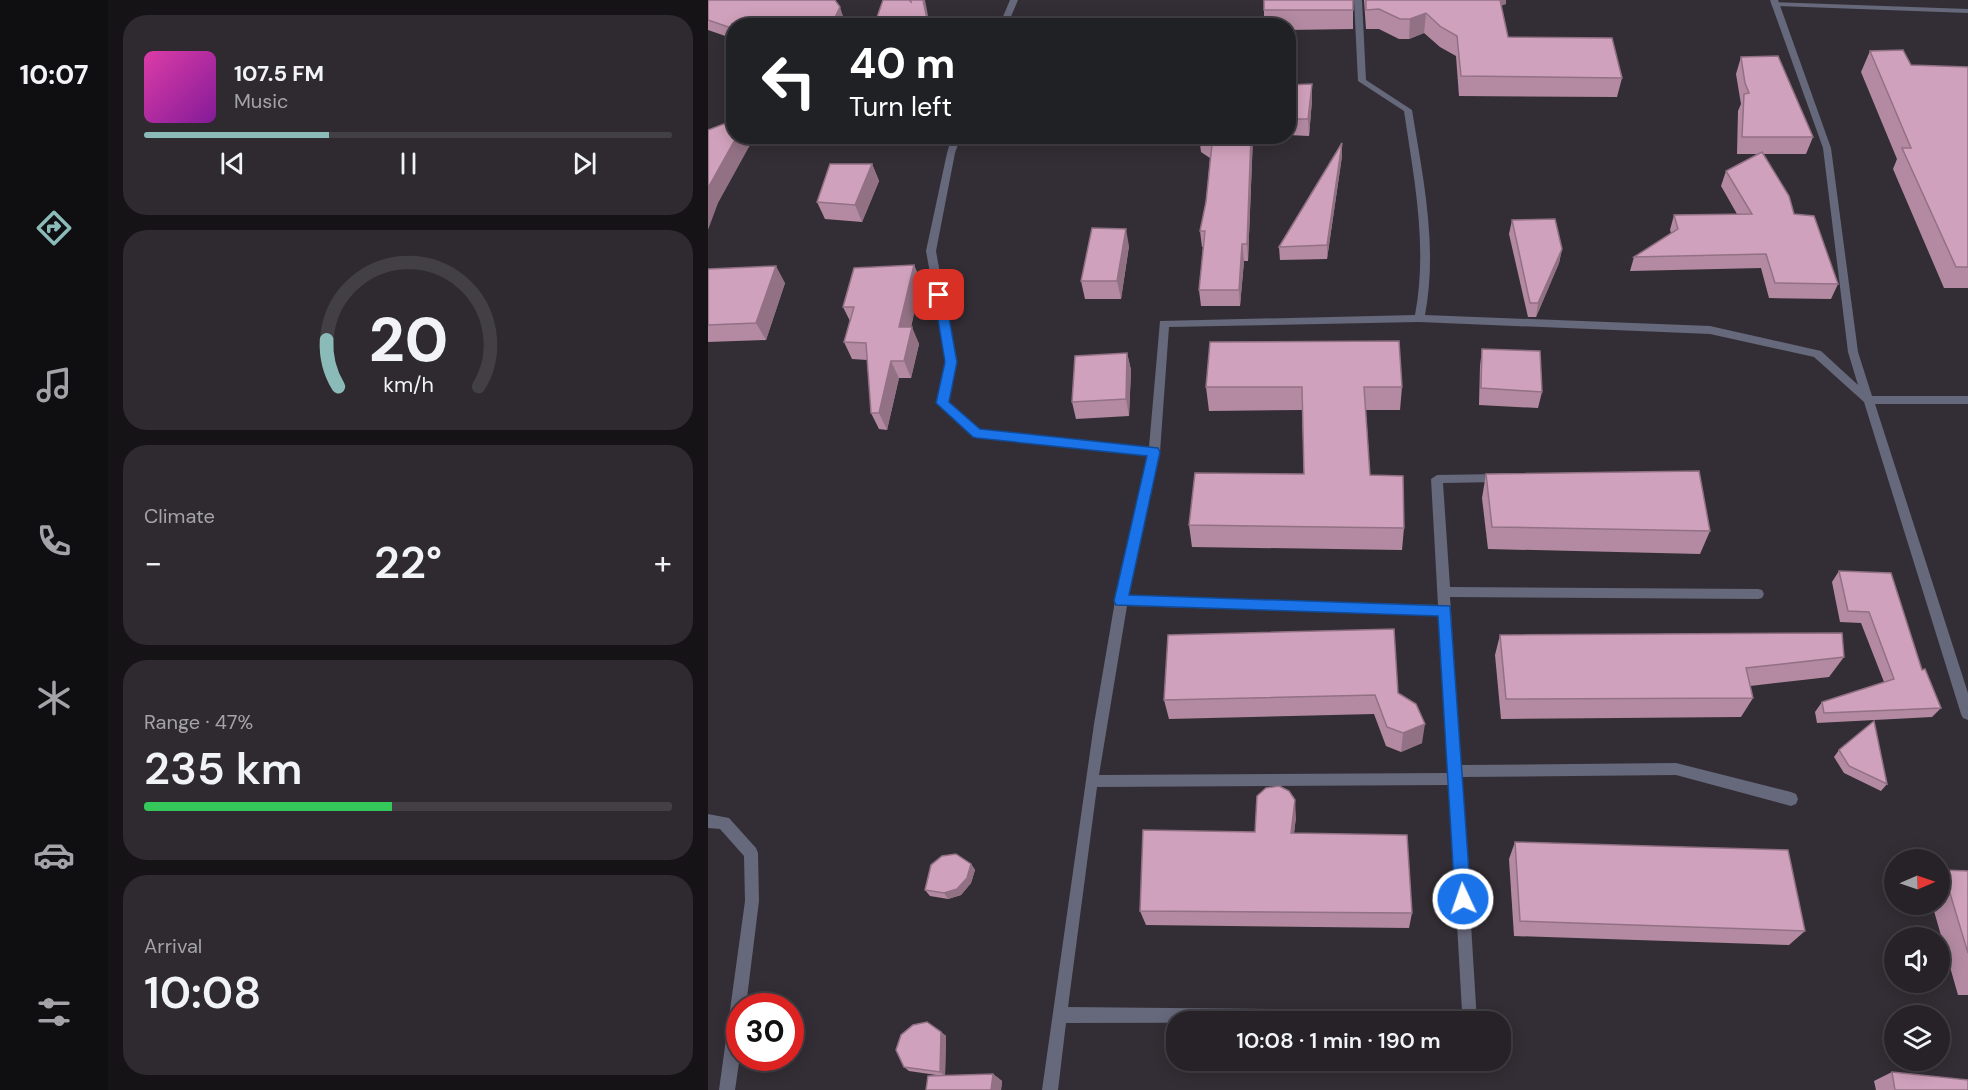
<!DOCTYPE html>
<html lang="en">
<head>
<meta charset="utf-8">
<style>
  :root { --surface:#262228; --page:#2e2a30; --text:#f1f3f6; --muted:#a4a4a8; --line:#423f45; --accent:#8bbbb9 }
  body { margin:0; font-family:"DM Sans",sans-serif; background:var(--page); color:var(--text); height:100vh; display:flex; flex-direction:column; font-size:22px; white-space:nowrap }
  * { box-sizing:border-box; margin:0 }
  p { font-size:20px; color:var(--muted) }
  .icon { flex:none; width:33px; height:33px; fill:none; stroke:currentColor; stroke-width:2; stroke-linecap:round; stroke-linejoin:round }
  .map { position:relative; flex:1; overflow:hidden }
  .details { display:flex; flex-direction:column; gap:15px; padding:15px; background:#151316; width:600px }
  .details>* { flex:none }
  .hud { position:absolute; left:18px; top:18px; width:570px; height:126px; border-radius:24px; box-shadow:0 3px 15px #0003,0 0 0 2px var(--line); background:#202124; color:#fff; overflow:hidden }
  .needle { width:39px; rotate:88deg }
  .controls { position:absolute; left:1176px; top:849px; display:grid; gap:12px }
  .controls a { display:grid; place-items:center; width:66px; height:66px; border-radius:50%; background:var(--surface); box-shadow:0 3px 15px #0003,0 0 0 2px var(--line); font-size:30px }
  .speed { position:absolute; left:18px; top:993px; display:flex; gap:12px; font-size:30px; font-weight:700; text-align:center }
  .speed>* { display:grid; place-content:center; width:78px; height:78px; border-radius:50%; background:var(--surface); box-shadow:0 3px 15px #0003,0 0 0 2px var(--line); line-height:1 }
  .speed .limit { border:9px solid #d22; background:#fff; color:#111 }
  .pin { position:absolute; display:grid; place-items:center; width:51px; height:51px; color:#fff; margin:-26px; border-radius:12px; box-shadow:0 3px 9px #0006 }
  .me { position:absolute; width:66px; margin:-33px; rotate:357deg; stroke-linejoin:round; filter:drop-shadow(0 0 4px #0008) }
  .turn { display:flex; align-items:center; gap:21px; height:126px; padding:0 24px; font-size:27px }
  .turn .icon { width:78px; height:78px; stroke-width:2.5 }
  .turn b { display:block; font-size:42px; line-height:51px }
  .big { font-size:45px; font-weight:600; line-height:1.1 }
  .details .widget { flex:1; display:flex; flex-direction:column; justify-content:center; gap:9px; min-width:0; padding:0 21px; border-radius:24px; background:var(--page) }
  .details .dial { align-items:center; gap:0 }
  .dial svg { height:156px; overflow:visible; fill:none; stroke:var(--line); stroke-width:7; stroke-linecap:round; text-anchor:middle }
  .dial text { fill:var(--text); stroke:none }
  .song { display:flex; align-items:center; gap:18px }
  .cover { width:72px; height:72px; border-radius:9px; background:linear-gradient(135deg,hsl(320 70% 55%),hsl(290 70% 35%)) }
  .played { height:6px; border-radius:3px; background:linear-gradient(90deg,var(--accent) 35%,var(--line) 35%) }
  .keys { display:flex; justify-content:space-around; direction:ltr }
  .heat { display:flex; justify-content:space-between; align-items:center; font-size:33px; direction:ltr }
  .charge { height:9px; border-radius:4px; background:linear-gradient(90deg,#34c759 47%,var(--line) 0) }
  .trip { position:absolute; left:458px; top:1011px; width:345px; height:60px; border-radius:24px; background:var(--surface); box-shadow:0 3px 15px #0003,0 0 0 2px var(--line); font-weight:600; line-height:60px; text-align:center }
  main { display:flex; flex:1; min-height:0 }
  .dock { display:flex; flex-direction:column; width:108px; justify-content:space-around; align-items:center; background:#0f0e10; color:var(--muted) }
  .dock .icon { width:42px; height:42px }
  .dock .selected { color:var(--accent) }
  .dock b { font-size:27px; color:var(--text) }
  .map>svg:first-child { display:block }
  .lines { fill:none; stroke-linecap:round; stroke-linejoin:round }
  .service { fill:#66687b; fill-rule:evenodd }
  .minor { fill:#66687b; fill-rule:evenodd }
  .wall { fill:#b38aa2 }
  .shaded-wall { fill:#927184 }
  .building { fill:#d0a1bc; stroke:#927184; stroke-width:1.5 }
  .route { fill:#1a73e8; stroke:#114b97; stroke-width:1.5 }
</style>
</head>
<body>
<main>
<nav class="dock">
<b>10:07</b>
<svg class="icon selected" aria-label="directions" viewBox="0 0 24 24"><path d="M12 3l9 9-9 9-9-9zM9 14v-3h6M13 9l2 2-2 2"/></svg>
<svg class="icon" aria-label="music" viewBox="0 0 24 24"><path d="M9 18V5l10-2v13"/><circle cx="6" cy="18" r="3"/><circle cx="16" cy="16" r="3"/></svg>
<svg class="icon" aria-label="phone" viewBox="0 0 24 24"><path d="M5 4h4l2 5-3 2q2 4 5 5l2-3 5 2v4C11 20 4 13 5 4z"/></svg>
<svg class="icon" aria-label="climate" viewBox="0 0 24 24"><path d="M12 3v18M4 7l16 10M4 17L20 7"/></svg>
<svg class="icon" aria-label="car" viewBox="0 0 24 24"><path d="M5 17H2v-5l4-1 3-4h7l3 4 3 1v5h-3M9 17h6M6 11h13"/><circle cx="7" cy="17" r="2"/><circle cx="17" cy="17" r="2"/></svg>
<svg class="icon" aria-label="filters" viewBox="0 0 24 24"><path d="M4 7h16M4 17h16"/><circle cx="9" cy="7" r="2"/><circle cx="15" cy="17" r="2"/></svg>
</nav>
<section class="details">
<div class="widget">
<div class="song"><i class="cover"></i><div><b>107.5 FM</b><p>Music</p></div></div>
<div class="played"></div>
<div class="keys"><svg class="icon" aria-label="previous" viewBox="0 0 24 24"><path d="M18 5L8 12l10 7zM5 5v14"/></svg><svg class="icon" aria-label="pause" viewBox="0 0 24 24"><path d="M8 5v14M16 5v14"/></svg><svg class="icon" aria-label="next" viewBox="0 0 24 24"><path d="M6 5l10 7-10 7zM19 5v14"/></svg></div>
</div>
<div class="widget dial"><svg viewBox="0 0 100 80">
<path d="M14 69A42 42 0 1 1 86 69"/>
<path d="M14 69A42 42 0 0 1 8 45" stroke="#8bbbb9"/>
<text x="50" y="56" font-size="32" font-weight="700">20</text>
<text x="50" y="72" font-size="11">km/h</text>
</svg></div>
<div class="widget"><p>Climate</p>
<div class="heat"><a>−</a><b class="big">22°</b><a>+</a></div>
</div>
<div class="widget"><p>Range · 47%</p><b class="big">235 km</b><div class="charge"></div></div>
<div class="widget"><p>Arrival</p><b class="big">10:08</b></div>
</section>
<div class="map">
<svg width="1260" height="1090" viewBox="0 0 1260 1090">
  <rect width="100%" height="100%" fill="#332e35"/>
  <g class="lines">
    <path class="service" d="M1064,2L1260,9V13L1067,6L1063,4Z"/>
    <g class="minor">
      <path d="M302,0H310L299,26H291Z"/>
      <path d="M646,0H654L658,80L704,110C715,178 730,246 717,315L1002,326L1113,351L1150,385L1140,352L1115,148L1062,0H1070L1123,148L1150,352L1164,396H1260V404H1167L1260,693V720L1255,718L1253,714L1156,402L1106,357L1002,334L711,322L461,327L452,452L421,596L730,605L723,479L729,475L792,474L798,478L792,482L735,483L742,587L1050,589L1054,590L1056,594L1054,598L1050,599L742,597L753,765L968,763L1083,792L1088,794L1090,799L1088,804L1083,806L968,775L754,777L769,1022L358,1023L350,1090H334L386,724L407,601L440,456L269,438L265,437L231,406L230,403L238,362L218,251L239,153L244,136H253L247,153L228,251L248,362L241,402L272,430L441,447L452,321L707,315C720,246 706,179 696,111L650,81ZM419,606L731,615L740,773L391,775ZM741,785L754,1011L360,1007L389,787Z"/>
      <path d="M0,814L21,818L48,848L50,853L51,901L38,1006H32V1056L27,1090H11L37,901L36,856L12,829L0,828Z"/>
    </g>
  </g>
  <g class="wall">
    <path d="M0,0L136,19L26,26V39L0,30Z"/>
    <path d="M656,0H798V4L793,5L800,37L914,78L909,97L751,96L748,56L732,47L716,33L701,39H691L671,29H658Z"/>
    <path d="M556,10H645V29L580,30V26H556Z"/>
    <path d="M1162,51L1203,65L1260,67V288H1236L1185,169L1189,159L1153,72Z"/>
    <path d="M1033,57L1105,137L1098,154H1055L1086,214L1130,284L1123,299L1061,298L1053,268L922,271L926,257L963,233L962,230L966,215L1029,214L1013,186L1018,171L1050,154H1029L1030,111L1033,104L1028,74Z"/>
    <path d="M604,84V100L601,136L580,135V85Z"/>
    <path d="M491,136H545L540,261H536L532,306H493L491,290L495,247H494L492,231L498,202L502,158L493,152Z"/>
    <path d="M634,156L619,259L572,260L571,247Z"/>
    <path d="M164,164L171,181L154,222L117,219L109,202Z"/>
    <path d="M804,220L854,249L851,263L828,317H820L801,234Z"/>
    <path d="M421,246L413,299H377L373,281Z"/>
    <path d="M206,265L213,282L203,327L211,344L203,378H191L179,430L171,429L163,413L159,360L144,359L136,342L142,321L135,307Z"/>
    <path d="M0,269L77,283L58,340L0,342Z"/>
    <path d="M774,349L834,392L830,408L771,405L772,366Z"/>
    <path d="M419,353L423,370L421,416L368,419L364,402Z"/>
    <path d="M498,387H694L692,410H658L662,475L696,528L694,550L484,547L481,525L596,474L594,410L501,411Z"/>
    <path d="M778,474L1002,531L992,554L780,549L774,498Z"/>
    <path d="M1131,571L1214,670L1233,708L1224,717L1109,723L1107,712L1114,702L1176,682L1153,623L1132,622L1124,582Z"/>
    <path d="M792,635L1136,657L1121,677L1042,686L1045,698L1033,717L793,719L787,655Z"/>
    <path d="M690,693L714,743L693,752L678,746L666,714L461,719L456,700Z"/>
    <path d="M1131,750L1179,784L1173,791L1136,773L1126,757Z"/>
    <path d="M588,817L586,833L704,913L701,928L438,925L432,911L547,832Z"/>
    <path d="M807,842L1097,931L1081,945L806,936L801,859Z"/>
    <path d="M263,864L267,870L263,883L253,895L240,899L222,896L217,890Z"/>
    <path d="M1235,870L1260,871V995H1250L1224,904H1232V873Z"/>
    <path d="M233,1032L238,1036L237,1076L285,1074L294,1081L293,1090H218L235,1076L201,1071L196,1067Z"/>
    <path d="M1184,1072L1260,1090H1168L1166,1081Z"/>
  </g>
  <g class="shaded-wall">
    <path d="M215,0H217L222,26L219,19Z"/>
    <path d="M788,0H798V4L787,8Z"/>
    <path d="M132,7L136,19L133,26H123Z"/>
    <path d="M718,13L716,33L701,39L702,19Z"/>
    <path d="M604,84V100L601,136L600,119Z"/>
    <path d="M29,136H47L10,203L0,230V188Z"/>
    <path d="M543,136H545L540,261L539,244Z"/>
    <path d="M634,143V156L619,259V245Z"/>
    <path d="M164,164L171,181L154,222L147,205Z"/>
    <path d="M418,229L421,246L413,299L409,281Z"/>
    <path d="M534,244L536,261L532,306L531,290Z"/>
    <path d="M854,249L851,263L828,317L830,303Z"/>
    <path d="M206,265L213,282L199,345L191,327Z"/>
    <path d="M68,266L77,283L58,340L48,323Z"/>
    <path d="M204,327L211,344L203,378L196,361Z"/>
    <path d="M419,353L423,370L421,416L418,399Z"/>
    <path d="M183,361L191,378L179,430L171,413Z"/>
    <path d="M717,724L714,743L693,752L695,733Z"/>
    <path d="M587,800L588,817L584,849L583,833Z"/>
    <path d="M263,864L267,870L263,883L253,895L240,899L236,893Z"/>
    <path d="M233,1032L238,1036L237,1076L232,1072Z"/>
    <path d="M285,1074L294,1081L293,1090H283Z"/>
  </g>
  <g class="building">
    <path d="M0,0H127L132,7L123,26H26V29L0,20Z"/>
    <path d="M175,0H201L203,2V0H215L219,19L225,26H166Z"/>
    <rect x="556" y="0" width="89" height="10"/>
    <path d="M658,0H792L800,37L904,38L914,78L753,76L749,36L733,27L718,13L702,19H692L671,9L658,10Z"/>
    <path d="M1195,50L1203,65L1260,67V267H1248L1194,148H1203L1162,51Z"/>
    <path d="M1070,56L1105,137H1034L1036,94L1041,93L1037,83L1033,57Z"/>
    <path d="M604,84L600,119H580V85Z"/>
    <path d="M26,120V136H29L0,188V130Z"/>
    <path d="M493,136H543L539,244H534L531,290H491L497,231H492L498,202L504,144Z"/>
    <path d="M634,143L619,245L571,247Z"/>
    <path d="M1054,152L1081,196L1086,214L1106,216L1130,284L1067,283L1058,254L926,257L970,229L966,215L1044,214L1018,171Z"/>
    <path d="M122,164H164L147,205L109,202Z"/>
    <path d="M847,219L854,249L830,303H822L804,220Z"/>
    <path d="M384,228L418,229L409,281H373Z"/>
    <path d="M206,265L191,327H204L196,361H183L171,413H163L158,343L136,342L146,307H135L146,268Z"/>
    <path d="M68,266L48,323L0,325V269Z"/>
    <path d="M691,341L694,387H656L662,475L695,476L696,528L481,525L487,473L596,474L594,387H498L502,342Z"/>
    <path d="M774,349L832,351L834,392L773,388Z"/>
    <path d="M419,353L418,399L364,402L367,356Z"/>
    <path d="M991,471L1002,531L784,527L778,474Z"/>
    <path d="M1131,571L1183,573L1214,670L1217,669L1233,708L1116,713L1114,702L1186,679L1161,612L1140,611Z"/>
    <path d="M686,629L690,693L708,704L717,724L695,733L679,727L667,695L456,700L460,635Z"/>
    <path d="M1134,633L1136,657L1038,668L1045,698L798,699L792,635Z"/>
    <path d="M1166,721L1179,784L1141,766L1131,750Z"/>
    <path d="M571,786L581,791L587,800L583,833L699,835L704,913L432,911L435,830L547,832L549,796L558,788Z"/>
    <path d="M807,842L1080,850L1097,931L812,921Z"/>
    <path d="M248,854L263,864L259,878L249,889L236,893L217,890L223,865L234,856Z"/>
    <path d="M1235,870L1260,871V953Z"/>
    <path d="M219,1022L233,1032L232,1072L196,1067L188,1050L193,1035L205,1025Z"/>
    <path d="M1184,1072L1260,1080V1090H1187Z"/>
    <path d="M285,1074L283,1090H218L220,1076Z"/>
  </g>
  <path class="route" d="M231,291L237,295L249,362L241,402L272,429L450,448L452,452L421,595L742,606L763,899L761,905L755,907L749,905L747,899L730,616L408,605L406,601L439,456L269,438L265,437L228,403L237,362L226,295Z"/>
</svg>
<div class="controls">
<a><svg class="needle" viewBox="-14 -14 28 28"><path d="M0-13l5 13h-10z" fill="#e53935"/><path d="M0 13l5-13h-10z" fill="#a4a4a8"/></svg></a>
<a><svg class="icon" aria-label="sound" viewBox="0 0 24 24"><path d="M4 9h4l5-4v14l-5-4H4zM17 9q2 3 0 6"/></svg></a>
<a><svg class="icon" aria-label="layers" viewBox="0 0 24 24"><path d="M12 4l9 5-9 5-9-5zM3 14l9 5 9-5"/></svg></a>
</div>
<div class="speed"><div class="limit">30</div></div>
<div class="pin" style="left:231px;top:295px;background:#d93025"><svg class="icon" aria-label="arrive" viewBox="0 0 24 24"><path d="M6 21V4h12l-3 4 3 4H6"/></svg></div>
<svg class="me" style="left:755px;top:899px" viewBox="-20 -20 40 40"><circle r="17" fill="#1a73e8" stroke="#fff" stroke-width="3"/><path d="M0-11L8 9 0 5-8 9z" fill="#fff"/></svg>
<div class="trip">10:08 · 1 min · 190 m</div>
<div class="hud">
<div class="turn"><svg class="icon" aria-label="left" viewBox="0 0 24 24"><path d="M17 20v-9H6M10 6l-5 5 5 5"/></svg><div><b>40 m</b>Turn left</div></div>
</div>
</div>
</main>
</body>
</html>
